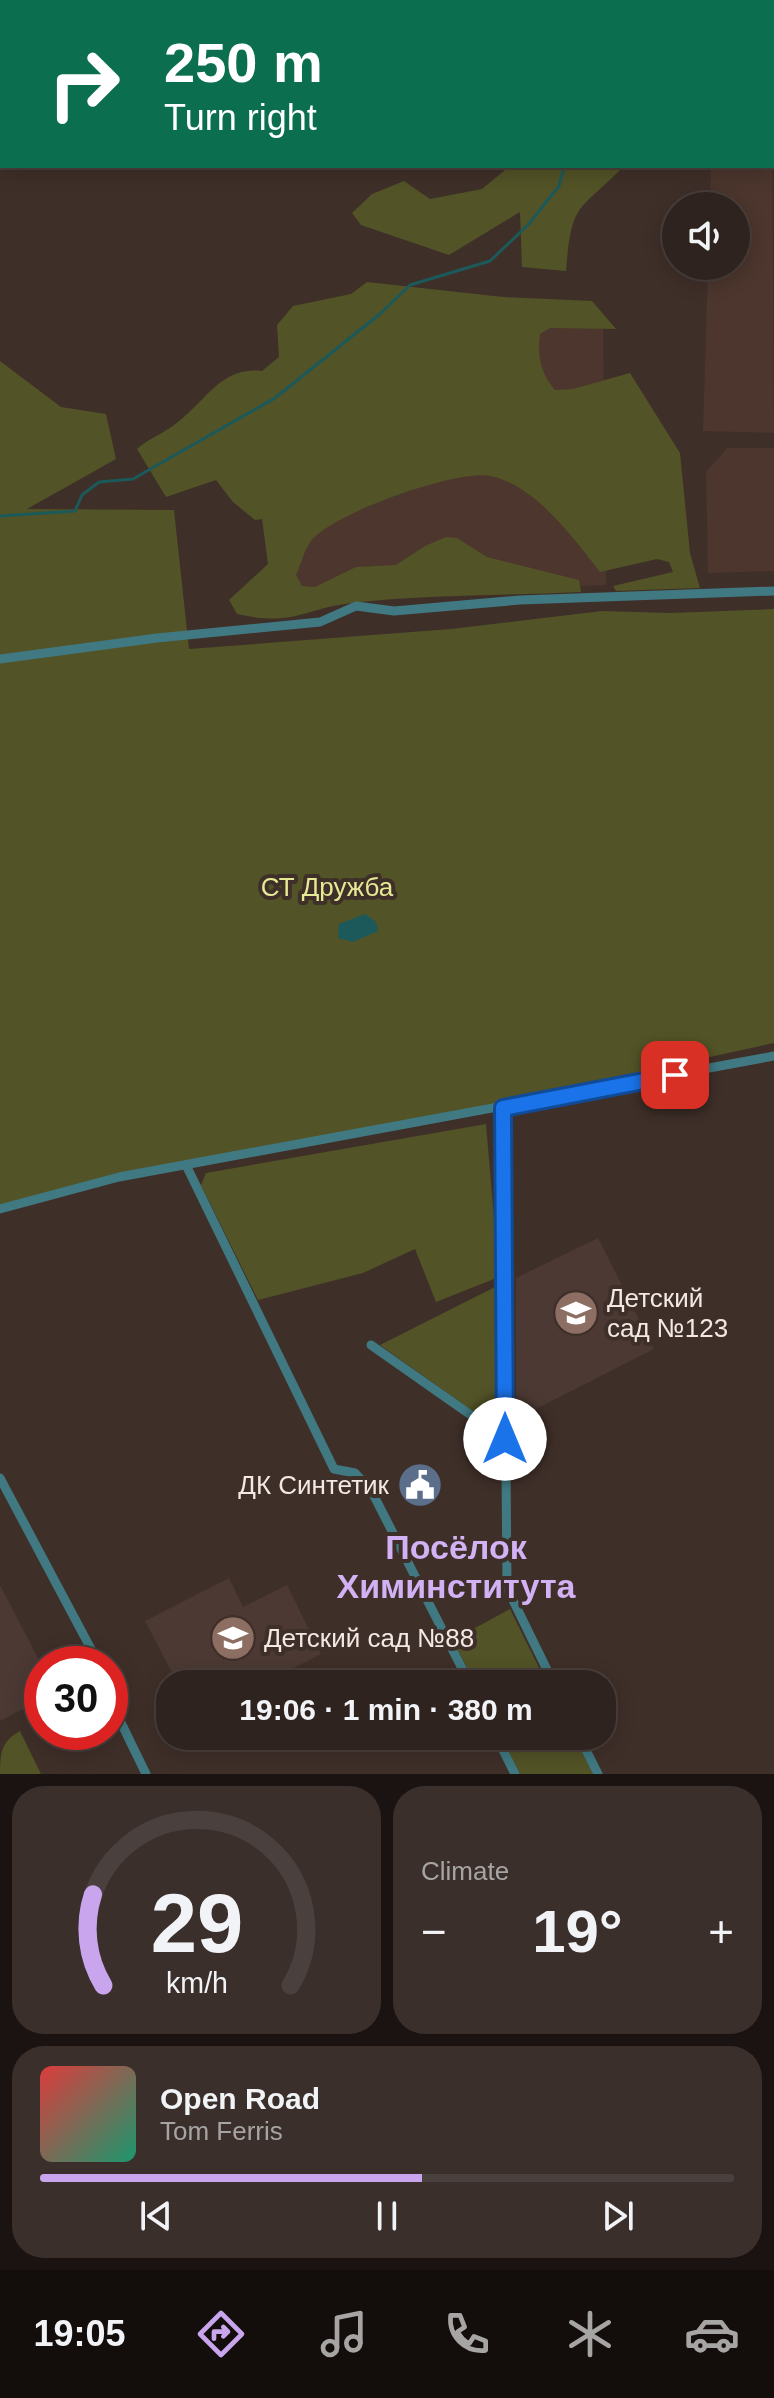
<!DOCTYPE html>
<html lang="en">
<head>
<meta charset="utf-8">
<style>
  :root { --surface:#2f231f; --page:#3b2f2c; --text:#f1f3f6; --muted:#a7a4a4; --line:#4a403d; --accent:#c9a5ee }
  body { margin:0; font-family:Helvetica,sans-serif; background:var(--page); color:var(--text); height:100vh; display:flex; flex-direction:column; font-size:30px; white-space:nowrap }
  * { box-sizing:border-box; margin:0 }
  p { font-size:26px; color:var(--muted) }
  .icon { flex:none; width:44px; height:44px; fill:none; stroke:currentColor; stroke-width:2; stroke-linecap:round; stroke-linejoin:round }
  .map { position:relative; height:1774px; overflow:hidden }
  .drawer { display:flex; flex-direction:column; gap:12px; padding:12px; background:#1a1311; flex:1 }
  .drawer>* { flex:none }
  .top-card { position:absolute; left:0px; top:0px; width:774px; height:168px; box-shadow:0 4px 20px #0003,0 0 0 2px var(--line); background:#0b6e4f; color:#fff; overflow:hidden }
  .buttons { position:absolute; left:662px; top:192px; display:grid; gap:16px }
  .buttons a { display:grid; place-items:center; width:88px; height:88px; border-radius:50%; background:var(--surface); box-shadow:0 4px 20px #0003,0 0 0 2px var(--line); font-size:40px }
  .speed { position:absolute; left:24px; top:1646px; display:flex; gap:16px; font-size:40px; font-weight:700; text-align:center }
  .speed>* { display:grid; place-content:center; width:104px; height:104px; border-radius:50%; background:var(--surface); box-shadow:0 4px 20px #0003,0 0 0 2px var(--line); line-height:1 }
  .speed .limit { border:12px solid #d22; background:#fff; color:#111 }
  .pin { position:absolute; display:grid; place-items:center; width:68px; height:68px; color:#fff; margin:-34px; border-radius:16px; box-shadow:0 4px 12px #0006 }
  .me { position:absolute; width:88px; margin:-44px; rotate:0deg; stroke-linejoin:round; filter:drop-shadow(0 0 6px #0008) }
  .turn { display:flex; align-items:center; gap:28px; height:168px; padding:0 32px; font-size:36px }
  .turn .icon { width:104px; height:104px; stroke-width:2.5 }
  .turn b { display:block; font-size:56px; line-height:68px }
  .big { font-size:60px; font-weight:600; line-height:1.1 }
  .drawer .tile { flex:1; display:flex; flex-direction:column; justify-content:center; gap:12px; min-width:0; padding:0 28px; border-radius:32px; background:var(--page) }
  .drawer .dial { align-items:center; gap:0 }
  .dial svg { height:208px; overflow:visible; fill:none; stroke:var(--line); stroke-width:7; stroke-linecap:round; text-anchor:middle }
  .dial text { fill:var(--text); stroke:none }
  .song { display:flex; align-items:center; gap:24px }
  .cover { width:96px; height:96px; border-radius:12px; background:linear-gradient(135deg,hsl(0 70% 55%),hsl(160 70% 35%)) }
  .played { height:8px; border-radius:4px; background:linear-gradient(90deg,var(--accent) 55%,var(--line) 55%) }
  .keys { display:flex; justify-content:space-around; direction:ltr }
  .heat { display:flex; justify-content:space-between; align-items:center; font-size:44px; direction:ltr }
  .drawer .tiles { flex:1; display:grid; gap:12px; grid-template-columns:1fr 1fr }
  .tile:last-child { grid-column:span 2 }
  .trip { position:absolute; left:156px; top:1670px; width:460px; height:80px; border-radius:32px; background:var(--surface); box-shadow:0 4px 20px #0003,0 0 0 2px var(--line); font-weight:600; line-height:80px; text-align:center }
  .tab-bar { display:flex; height:128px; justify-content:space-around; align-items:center; background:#130e0c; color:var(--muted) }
  .tab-bar .icon { width:56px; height:56px }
  .tab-bar .on { color:var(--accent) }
  .tab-bar b { font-size:36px; color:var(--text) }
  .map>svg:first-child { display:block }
  .built { fill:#4c362d }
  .education { fill:#4c3934 }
  .green { fill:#525326 }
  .water { fill:#1c595a }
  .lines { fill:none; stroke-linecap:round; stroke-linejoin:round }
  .stream { stroke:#1c595a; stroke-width:3 }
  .minor { stroke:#407982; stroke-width:9 }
  .route-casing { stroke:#114b97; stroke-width:20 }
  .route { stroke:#1a73e8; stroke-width:14 }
  .labels { text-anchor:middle; stroke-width:8; stroke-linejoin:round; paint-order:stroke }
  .park-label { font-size:26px; fill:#e5e994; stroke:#3f2f29 }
  .poi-label { font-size:26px; fill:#f3e8e4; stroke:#3f2f29; text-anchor:start }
  .district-label { font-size:34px; font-weight:bold; fill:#d2b1f5; stroke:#3f2f29 }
</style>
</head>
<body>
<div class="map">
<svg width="774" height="1774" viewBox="0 0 774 1774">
  <rect width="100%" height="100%" fill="#3f2f29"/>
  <g class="built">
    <path d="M772,108L774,433L703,431L708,266H736V206H710L711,166H772Z"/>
    <path d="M400,315L603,321L606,585L280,600Z"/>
    <path d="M727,448H774V571L708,573L706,472Z"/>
  </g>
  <g class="education">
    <path d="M598,1238L654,1349L516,1419V1278Z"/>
    <path d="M229,1578L243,1607L287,1585L321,1654L278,1676L281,1684H178L145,1621Z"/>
    <path d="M0,1585L42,1666V1699L0,1721Z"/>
  </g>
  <g class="green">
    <path d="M329,0H554L327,2Z"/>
    <path d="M510,166H624C578,213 572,200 566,271L522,267L520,212L449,255L361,225L352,213L372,194L404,181L430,199L482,189Z"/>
    <path d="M367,282L503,297L592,301L616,329L550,328L540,334C537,356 541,374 555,390L573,389L630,373L680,453L690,553L700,588L616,591L613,586L673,572L669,562L657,559L600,572C574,539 536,486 491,476C457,469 333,513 311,541C304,550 301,565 296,575L302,586L315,587L356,567L396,565L425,546L446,537L457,538L487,557L579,580L581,592C506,596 427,594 352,603C301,609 295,627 237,614L229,600L268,564L262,519L255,520L233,502L216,480L166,497L137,449C148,439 162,434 174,425C205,403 220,366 262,371L279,357L277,325L293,306L351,294Z"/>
    <path d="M0,361L61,407L106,414L116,459L27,509L174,510L189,649L451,629L602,611L670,613L774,609V1043L337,1138L125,1175L0,1206Z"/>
    <path d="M486,1124L499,1277L436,1302L415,1249L363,1273L258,1300L201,1185L206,1173Z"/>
    <path d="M497,1286L498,1429L380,1345Z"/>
    <path d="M510,1609L547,1684H475L453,1640Z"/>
    <path d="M20,1731L41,1774H0C0,1754 1,1741 20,1731Z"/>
    <path d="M501,1736H574L593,1774H520Z"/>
  </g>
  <path class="water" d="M365,914L376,922L378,931L353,942L338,938L339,924Z"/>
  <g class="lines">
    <g class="stream">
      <path d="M699,2L701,0"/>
      <path d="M0,516L75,511L82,495L99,482L133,479L275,398L381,313L410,285L490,261L528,225L559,186L564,166"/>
    </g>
    <g class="minor">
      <path d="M0,659L157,638L320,622L356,606L394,611L520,600L774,591"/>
      <path d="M503,1108L507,1588L554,1684"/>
      <path d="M186,1165L334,1469L355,1473L371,1490L470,1684"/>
      <path d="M0,1209L119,1177L774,1056"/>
      <path d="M371,1345L505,1439"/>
      <path d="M0,1478L99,1664"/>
      <path d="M110,1700L146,1774"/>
      <path d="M496,1736L515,1774"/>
      <path d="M579,1736L598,1774"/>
    </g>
  </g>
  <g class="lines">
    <g class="route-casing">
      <path id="route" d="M505,1439L503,1108L675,1075"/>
    </g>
    <use href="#route" class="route"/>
  </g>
  <defs>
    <g id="school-disc" transform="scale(2.3)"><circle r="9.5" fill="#8d6e63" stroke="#3f2f29"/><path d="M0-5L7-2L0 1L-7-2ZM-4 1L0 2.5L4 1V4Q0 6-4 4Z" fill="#fff"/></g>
    <g id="civic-disc" transform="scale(2.3)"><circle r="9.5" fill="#5c6f8a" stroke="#3f2f29"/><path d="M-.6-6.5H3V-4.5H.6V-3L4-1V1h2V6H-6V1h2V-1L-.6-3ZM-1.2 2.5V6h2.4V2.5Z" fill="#fff"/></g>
  </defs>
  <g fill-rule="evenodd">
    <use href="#school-disc" x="576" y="1313"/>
    <use href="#civic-disc" x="420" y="1485"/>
    <use href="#school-disc" x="233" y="1638"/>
  </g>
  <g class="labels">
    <g class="park-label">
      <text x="327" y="896">СТ Дружба</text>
    </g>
    <g class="poi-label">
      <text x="607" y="1307">Детский<tspan x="607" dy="30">сад №123</tspan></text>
      <text x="389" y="1494" text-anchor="end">ДК Синтетик</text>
      <text x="264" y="1647">Детский сад №88</text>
    </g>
    <g class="district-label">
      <text x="456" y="1559">Посёлок<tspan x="456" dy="39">Химинститута</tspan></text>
    </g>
  </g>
</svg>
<div class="buttons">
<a><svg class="icon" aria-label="sound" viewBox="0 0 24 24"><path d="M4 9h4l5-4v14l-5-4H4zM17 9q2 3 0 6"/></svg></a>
</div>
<div class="speed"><div class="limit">30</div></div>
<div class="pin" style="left:675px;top:1075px;background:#d93025"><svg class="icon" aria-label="arrive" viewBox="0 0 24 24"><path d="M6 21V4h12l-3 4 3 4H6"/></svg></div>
<svg class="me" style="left:505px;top:1439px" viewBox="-20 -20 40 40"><circle r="19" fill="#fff"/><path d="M0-13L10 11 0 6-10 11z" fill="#1a73e8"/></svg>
<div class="trip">19:06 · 1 min · 380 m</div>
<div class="top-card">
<div class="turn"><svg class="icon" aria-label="right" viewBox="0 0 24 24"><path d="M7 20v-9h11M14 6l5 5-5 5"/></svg><div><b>250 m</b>Turn right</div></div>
</div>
</div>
<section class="drawer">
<div class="tiles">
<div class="tile dial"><svg viewBox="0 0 100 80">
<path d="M14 69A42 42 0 1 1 86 69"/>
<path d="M14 69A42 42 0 0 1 10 34" stroke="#c9a5ee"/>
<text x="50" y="56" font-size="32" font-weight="700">29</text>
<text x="50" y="72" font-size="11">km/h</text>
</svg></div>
<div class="tile"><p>Climate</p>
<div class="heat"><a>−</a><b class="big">19°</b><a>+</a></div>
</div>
<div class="tile">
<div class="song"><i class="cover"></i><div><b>Open Road</b><p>Tom Ferris</p></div></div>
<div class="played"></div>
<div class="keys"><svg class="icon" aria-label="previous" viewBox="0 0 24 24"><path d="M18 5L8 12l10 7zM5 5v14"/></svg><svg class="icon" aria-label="pause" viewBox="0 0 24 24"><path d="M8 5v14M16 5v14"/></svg><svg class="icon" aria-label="next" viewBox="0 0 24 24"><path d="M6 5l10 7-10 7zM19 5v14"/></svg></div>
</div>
</div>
</section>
<nav class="tab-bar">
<b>19:05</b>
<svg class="icon on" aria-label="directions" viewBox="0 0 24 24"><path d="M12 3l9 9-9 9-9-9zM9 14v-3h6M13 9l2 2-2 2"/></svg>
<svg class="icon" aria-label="music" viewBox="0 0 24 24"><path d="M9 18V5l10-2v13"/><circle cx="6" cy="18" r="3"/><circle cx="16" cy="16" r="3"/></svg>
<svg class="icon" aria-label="phone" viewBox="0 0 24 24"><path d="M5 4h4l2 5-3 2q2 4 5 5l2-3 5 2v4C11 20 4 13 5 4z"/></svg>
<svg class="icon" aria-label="climate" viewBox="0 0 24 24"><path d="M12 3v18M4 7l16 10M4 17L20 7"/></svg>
<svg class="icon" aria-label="car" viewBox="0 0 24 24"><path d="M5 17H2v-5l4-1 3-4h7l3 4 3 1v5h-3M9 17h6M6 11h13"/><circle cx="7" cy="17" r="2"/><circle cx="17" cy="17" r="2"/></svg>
</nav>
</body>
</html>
